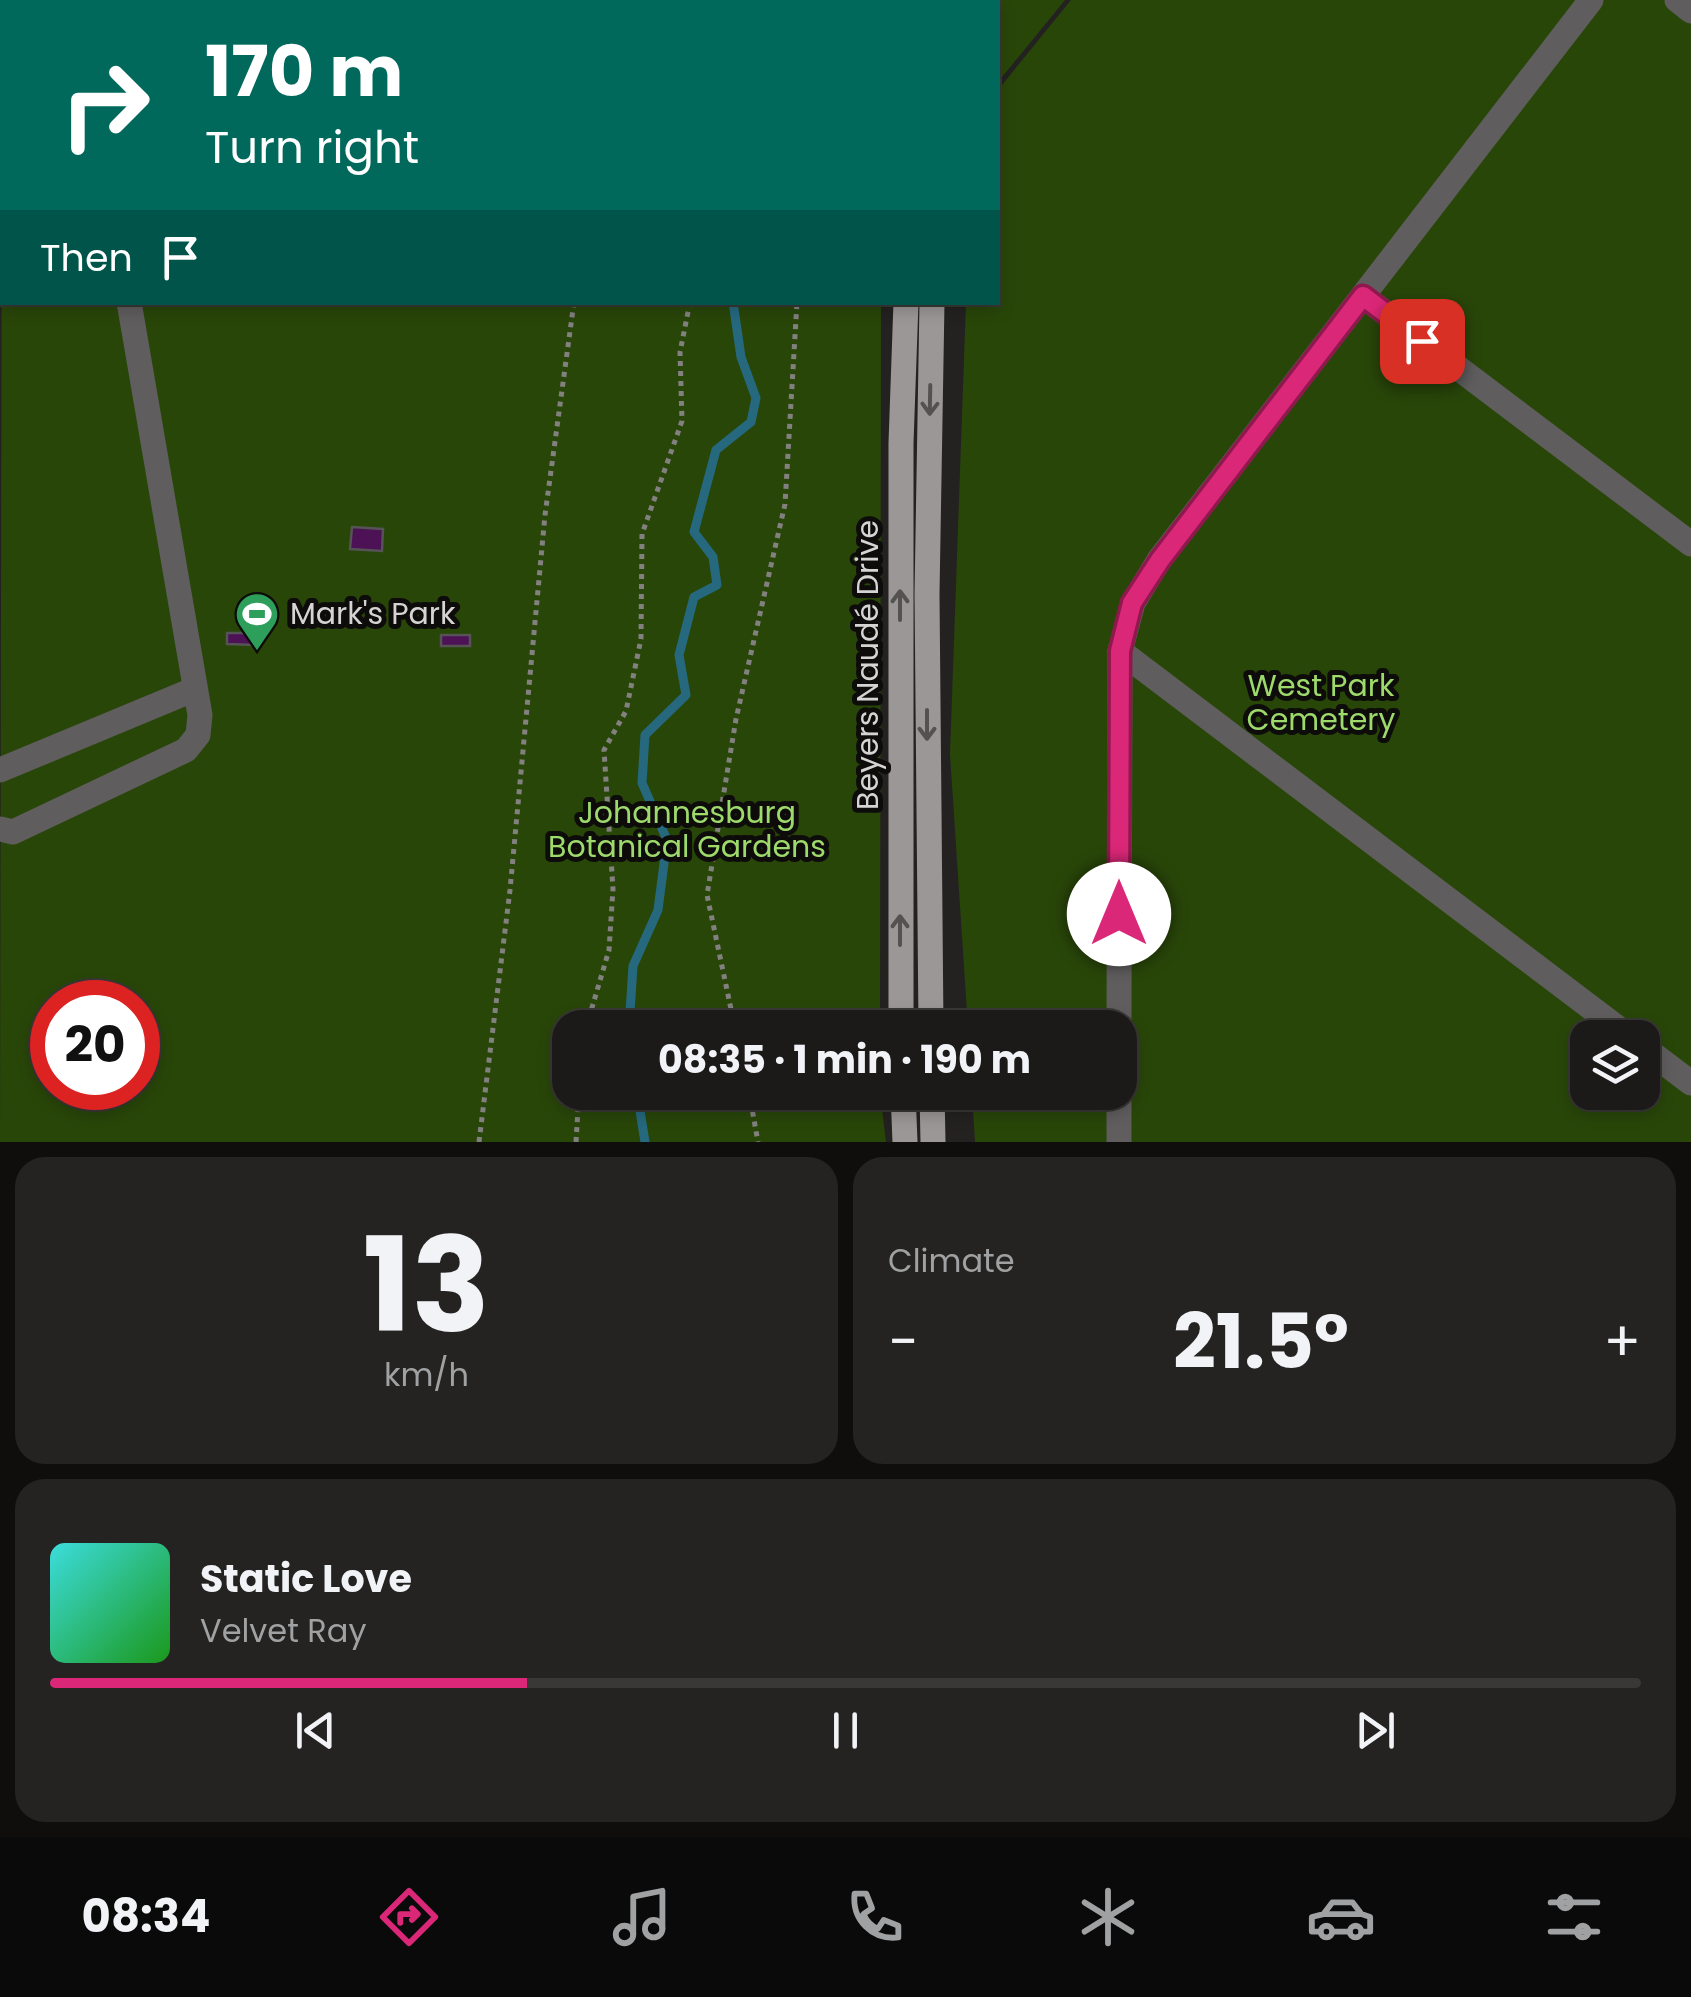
<!DOCTYPE html>
<html lang="en">
<head>
<meta charset="utf-8">
<style>
  :root { --surface:#1b1a18; --page:#242321; --text:#f1f3f6; --muted:#a0a1a2; --line:#393837; --accent:#db2777 }
  body { margin:0; font-family:Poppins,sans-serif; background:var(--page); color:var(--text); height:100vh; display:flex; flex-direction:column; font-size:38px; white-space:nowrap }
  * { box-sizing:border-box; margin:0 }
  p { font-size:32px; color:var(--muted) }
  .icon { flex:none; width:55px; height:55px; fill:none; stroke:currentColor; stroke-width:2; stroke-linecap:round; stroke-linejoin:round }
  .map { position:relative; height:1142px; overflow:hidden }
  .details { display:flex; flex-direction:column; gap:15px; padding:15px; background:#0f0e0d; flex:1 }
  .details>* { flex:none }
  .hud { position:absolute; left:0px; top:0px; width:1000px; height:305px; box-shadow:0 5px 15px #0003,0 0 0 2px var(--line); background:#00695c; color:#fff; overflow:hidden }
  .buttons { position:absolute; left:1570px; top:1020px; display:grid; gap:20px }
  .buttons a { display:grid; place-items:center; width:90px; height:90px; border-radius:20px; background:var(--surface); box-shadow:0 5px 15px #0003,0 0 0 2px var(--line); font-size:50px }
  .speed { position:absolute; left:30px; top:980px; display:flex; gap:20px; font-size:50px; font-weight:700; text-align:center }
  .speed>* { display:grid; place-content:center; width:130px; height:130px; border-radius:50%; background:var(--surface); box-shadow:0 5px 15px #0003,0 0 0 2px var(--line); line-height:1 }
  .speed .limit { border:15px solid #d22; background:#fff; color:#111 }
  .pin { position:absolute; display:grid; place-items:center; width:85px; height:85px; color:#fff; margin:-42px; border-radius:20px; box-shadow:0 5px 15px #0006 }
  .me { position:absolute; width:110px; margin:-55px; rotate:0deg; stroke-linejoin:round; filter:drop-shadow(0 0 8px #0008) }
  .turn { display:flex; align-items:center; gap:35px; height:210px; padding:0 40px; font-size:45px }
  .turn .icon { width:130px; height:130px; stroke-width:2.5 }
  .turn b { display:block; font-size:70px; line-height:85px }
  .then { display:flex; align-items:center; height:95px; padding:0 40px; background:#0003; gap:20px; font-size:38px }
  .big { font-size:75px; font-weight:700; line-height:1.1 }
  .details .widget { flex:1; display:flex; flex-direction:column; justify-content:center; gap:15px; min-width:0; padding:0 35px; border-radius:30px; background:var(--page) }
  .details .dial { align-items:center; gap:0 }
  .dial b { font-size:130px; line-height:1 }
  .song { display:flex; align-items:center; gap:30px }
  .cover { width:120px; height:120px; border-radius:15px; background:linear-gradient(135deg,hsl(180 70% 55%),hsl(120 70% 35%)) }
  .played { height:10px; border-radius:5px; background:linear-gradient(90deg,var(--accent) 30%,var(--line) 30%) }
  .keys { display:flex; justify-content:space-around; direction:ltr }
  .heat { display:flex; justify-content:space-between; align-items:center; font-size:55px; direction:ltr }
  .details .tiles { flex:1; display:grid; gap:15px; grid-template-columns:1fr 1fr }
  .widget:last-child { grid-column:span 2 }
  .trip { position:absolute; left:552px; top:1010px; width:585px; height:100px; border-radius:30px; background:var(--surface); box-shadow:0 5px 15px #0003,0 0 0 2px var(--line); font-weight:700; line-height:100px; text-align:center }
  .tab-bar { display:flex; height:160px; justify-content:space-around; align-items:center; background:#0b0a0a; color:var(--muted) }
  .tab-bar .icon { width:70px; height:70px }
  .tab-bar .on { color:var(--accent) }
  .tab-bar b { font-size:45px; color:var(--text) }
  .map>svg:first-child { display:block }
  .green { fill:#294609; fill-rule:evenodd }
  .lines { fill:none; stroke-linecap:round; stroke-linejoin:round }
  .stream { stroke:#26697f; stroke-width:9 }
  .building { fill:#4d1256; stroke:#555355; stroke-width:2.5 }
  .path { stroke:#838180; stroke-width:5; stroke-dasharray:5 5; stroke-linecap:butt }
  .minor { stroke:#5f5d5d; stroke-width:25 }
  .major { stroke:#9b9797; stroke-width:25 }
  .oneway { stroke:#545251 }
  .route-casing { stroke:#8e194d; stroke-width:25 }
  .route { stroke:#db2777; stroke-width:18 }
  .labels { text-anchor:middle; stroke-width:10; stroke-linejoin:round; paint-order:stroke }
  .poi-label { font-size:30px; fill:#d6d4d3; stroke:#0d0c0b; text-anchor:start }
  .street-label { font-size:30px; fill:#d6d4d3; stroke:#0d0c0b }
  .park-label { font-size:30px; fill:#9ed96b; stroke:#0d0c0b }
</style>
</head>
<body>
<div class="map">
<svg width="1691" height="1142" viewBox="0 0 1691 1142">
  <rect width="100%" height="100%" fill="#242220"/>
  <g class="green">
    <path d="M142,0H892L135,2Z"/>
    <path d="M987,0H1065L998,82V2Z"/>
    <path d="M1071,0H1691V1142H975L972,1093L1120,1092V1028L968,1027L950,754L966,303L998,302V90ZM1588,1038H1642V1092H1588Z"/>
    <path d="M2,47V302L881,303L880,1027L570,1028V1092L880,1093L886,1142H0ZM52,1002H138V1088H52Z"/>
  </g>
  <g class="lines">
    <g class="stream">
      <path d="M764,2L765,0"/>
      <path d="M629,1028L633,966L658,910L667,840L642,783L645,735L686,695L679,655L694,597L717,585L713,557L694,532L716,450L751,422L756,398L741,357L733,302"/>
      <path d="M637,1092L645,1142"/>
    </g>
  </g>
  <g class="building">
    <path d="M352,527L383,529L382,551L350,549Z"/>
    <path d="M227,633H258V645L227,644Z"/>
    <rect x="441" y="635" width="29" height="11"/>
  </g>
  <g class="lines">
    <g class="path">
      <path d="M651,2L653,0"/>
      <path d="M737,2L738,0"/>
      <path d="M831,2L832,0"/>
      <path d="M586,1028L609,950L613,889L604,750L626,711L641,639L642,534L682,421L680,352L690,302"/>
      <path d="M735,1028L707,895L736,719L785,504L797,302"/>
      <path d="M749,1092L758,1142"/>
      <path d="M479,1142L510,890L545,515L574,302"/>
      <path d="M576,1142L579,1092"/>
    </g>
    <g class="minor">
      <path d="M1677,0L1691,11"/>
      <path d="M82,2L85,0"/>
      <path d="M0,47L2,46"/>
      <path d="M0,114H2"/>
      <path d="M1363,296L1691,544"/>
      <path d="M1120,651L1631,1038"/>
      <path d="M0,770L195,689"/>
      <path d="M0,829L13,832L186,750L198,735L200,715L129,302"/>
      <path d="M1119,1028L1120,651L1133,603L1159,560L1591,0"/>
      <path d="M1642,1046L1691,1083"/>
      <path d="M1119,1142V1092"/>
    </g>
    <g class="major">
      <path d="M920,2V0"/>
      <path d="M950,2L951,0"/>
      <path d="M901,1028V443L906,302"/>
      <path d="M931,1028L927,594L932,302"/>
      <path d="M903,1092L905,1142"/>
      <path d="M932,1092L933,1142"/>
    </g>
  </g>
  <defs><path id="oneway-shaft" d="M-6 0H5M1.5-3L5.5 0L1.5 3" fill="none" stroke-width="1.6" stroke-linecap="round" stroke-linejoin="round" transform="scale(2.5)"/></defs>
  <g class="oneway">
    <use href="#oneway-shaft" transform="translate(930 400) rotate(91)"/>
    <use href="#oneway-shaft" transform="translate(900 605) rotate(-90)"/>
    <use href="#oneway-shaft" transform="translate(927 725) rotate(90)"/>
    <use href="#oneway-shaft" transform="translate(900 930) rotate(-90)"/>
  </g>
  <g class="lines">
    <g class="route-casing">
      <path id="route" d="M1119,914L1120,651L1132,603L1160,560L1363,296L1422,341"/>
    </g>
    <use href="#route" class="route"/>
  </g>
  <defs>
    <g id="stadium-pin" transform="scale(2.25)"><path d="M0 17L-7.5 6A9.5 9.5 0 1 1 7.5 6Z" fill="#2e9e5b" stroke="#0d0c0b"/><path d="M0-5a6.5 5 0 1 0 0 10a6.5 5 0 1 0 0-10ZM-3.5-1.8h7v3.6h-7Z" fill="#fff"/></g>
  </defs>
  <g fill-rule="evenodd">
    <use href="#stadium-pin" x="257" y="614"/>
  </g>
  <g class="labels">
    <g class="poi-label">
      <text x="290" y="624">Mark's Park</text>
    </g>
    <g class="street-label">
      <text transform="translate(868 665) rotate(-90)" y="10">Beyers Naudé Drive</text>
    </g>
    <g class="park-label">
      <text x="1321" y="696">West Park<tspan x="1321" dy="34">Cemetery</tspan></text>
      <text x="687" y="823">Johannesburg<tspan x="687" dy="34">Botanical Gardens</tspan></text>
    </g>
  </g>
</svg>
<div class="buttons">
<a><svg class="icon" aria-label="layers" viewBox="0 0 24 24"><path d="M12 4l9 5-9 5-9-5zM3 14l9 5 9-5"/></svg></a>
</div>
<div class="speed"><div class="limit">20</div></div>
<div class="pin" style="left:1422px;top:341px;background:#d93025"><svg class="icon" aria-label="arrive" viewBox="0 0 24 24"><path d="M6 21V4h12l-3 4 3 4H6"/></svg></div>
<svg class="me" style="left:1119px;top:914px" viewBox="-20 -20 40 40"><circle r="19" fill="#fff"/><path d="M0-13L10 11 0 6-10 11z" fill="#db2777"/></svg>
<div class="trip">08:35 · 1 min · 190 m</div>
<div class="hud">
<div class="turn"><svg class="icon" aria-label="right" viewBox="0 0 24 24"><path d="M7 20v-9h11M14 6l5 5-5 5"/></svg><div><b>170 m</b>Turn right</div></div>
<div class="then">Then<svg class="icon" aria-label="arrive" viewBox="0 0 24 24"><path d="M6 21V4h12l-3 4 3 4H6"/></svg></div>
</div>
</div>
<section class="details">
<div class="tiles">
<div class="widget dial"><b>13</b><p>km/h</p></div>
<div class="widget"><p>Climate</p>
<div class="heat"><a>−</a><b class="big">21.5°</b><a>+</a></div>
</div>
<div class="widget">
<div class="song"><i class="cover"></i><div><b>Static Love</b><p>Velvet Ray</p></div></div>
<div class="played"></div>
<div class="keys"><svg class="icon" aria-label="previous" viewBox="0 0 24 24"><path d="M18 5L8 12l10 7zM5 5v14"/></svg><svg class="icon" aria-label="pause" viewBox="0 0 24 24"><path d="M8 5v14M16 5v14"/></svg><svg class="icon" aria-label="next" viewBox="0 0 24 24"><path d="M6 5l10 7-10 7zM19 5v14"/></svg></div>
</div>
</div>
</section>
<nav class="tab-bar">
<b>08:34</b>
<svg class="icon on" aria-label="directions" viewBox="0 0 24 24"><path d="M12 3l9 9-9 9-9-9zM9 14v-3h6M13 9l2 2-2 2"/></svg>
<svg class="icon" aria-label="music" viewBox="0 0 24 24"><path d="M9 18V5l10-2v13"/><circle cx="6" cy="18" r="3"/><circle cx="16" cy="16" r="3"/></svg>
<svg class="icon" aria-label="phone" viewBox="0 0 24 24"><path d="M5 4h4l2 5-3 2q2 4 5 5l2-3 5 2v4C11 20 4 13 5 4z"/></svg>
<svg class="icon" aria-label="climate" viewBox="0 0 24 24"><path d="M12 3v18M4 7l16 10M4 17L20 7"/></svg>
<svg class="icon" aria-label="car" viewBox="0 0 24 24"><path d="M5 17H2v-5l4-1 3-4h7l3 4 3 1v5h-3M9 17h6M6 11h13"/><circle cx="7" cy="17" r="2"/><circle cx="17" cy="17" r="2"/></svg>
<svg class="icon" aria-label="filters" viewBox="0 0 24 24"><path d="M4 7h16M4 17h16"/><circle cx="9" cy="7" r="2"/><circle cx="15" cy="17" r="2"/></svg>
</nav>
</body>
</html>
